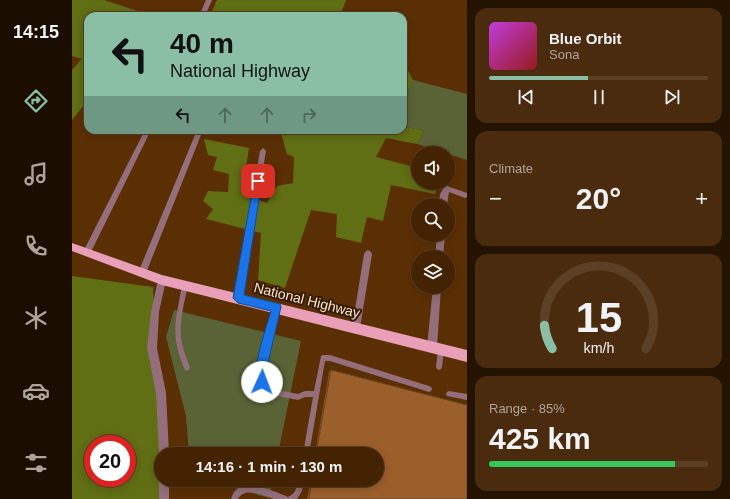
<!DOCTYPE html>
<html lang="en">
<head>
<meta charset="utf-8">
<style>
  :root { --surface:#442303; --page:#4b2b0d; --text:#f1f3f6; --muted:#afa49a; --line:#5c4025; --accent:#8abfa5 }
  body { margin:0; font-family:Arial,sans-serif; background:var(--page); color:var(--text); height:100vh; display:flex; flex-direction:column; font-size:15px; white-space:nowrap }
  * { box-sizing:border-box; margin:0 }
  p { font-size:13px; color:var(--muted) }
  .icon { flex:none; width:22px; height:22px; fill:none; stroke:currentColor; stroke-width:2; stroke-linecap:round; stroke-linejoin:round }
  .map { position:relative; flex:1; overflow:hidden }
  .drawer { display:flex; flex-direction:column; gap:8px; padding:8px; background:#251302; width:263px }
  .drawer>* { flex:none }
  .guide { position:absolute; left:12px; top:12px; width:323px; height:122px; border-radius:12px; box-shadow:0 2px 10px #0003,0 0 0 1px var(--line); background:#8abfa5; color:#111; overflow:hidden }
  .fabs { position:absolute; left:339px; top:146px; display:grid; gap:8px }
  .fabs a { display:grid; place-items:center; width:44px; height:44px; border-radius:50%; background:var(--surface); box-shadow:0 2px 10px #0003,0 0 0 1px var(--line); font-size:20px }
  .speed { position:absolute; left:12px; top:435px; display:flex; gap:8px; font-size:20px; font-weight:700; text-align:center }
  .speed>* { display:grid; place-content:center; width:52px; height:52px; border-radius:50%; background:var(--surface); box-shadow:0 2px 10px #0003,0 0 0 1px var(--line); line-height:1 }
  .speed .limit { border:6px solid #d22; background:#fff; color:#111 }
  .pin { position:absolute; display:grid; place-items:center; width:34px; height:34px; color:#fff; margin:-17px; border-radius:8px; box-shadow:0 2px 6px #0006 }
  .me { position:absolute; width:44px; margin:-22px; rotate:2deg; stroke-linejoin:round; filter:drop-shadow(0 0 3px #0008) }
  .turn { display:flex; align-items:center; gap:14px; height:84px; padding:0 20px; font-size:18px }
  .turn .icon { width:52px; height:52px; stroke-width:2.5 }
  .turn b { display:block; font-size:28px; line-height:34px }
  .lanes { display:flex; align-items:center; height:38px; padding:0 20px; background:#0003; justify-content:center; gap:20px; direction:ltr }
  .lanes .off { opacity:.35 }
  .big { font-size:30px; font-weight:600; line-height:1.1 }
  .drawer .card { flex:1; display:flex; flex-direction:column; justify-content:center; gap:6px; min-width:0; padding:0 14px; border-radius:12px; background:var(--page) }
  .drawer .dial { align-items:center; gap:0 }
  .dial svg { height:104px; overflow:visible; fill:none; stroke:var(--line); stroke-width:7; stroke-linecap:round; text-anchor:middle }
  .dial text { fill:var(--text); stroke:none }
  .song { display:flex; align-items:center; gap:12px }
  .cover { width:48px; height:48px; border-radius:6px; background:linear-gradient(135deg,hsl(290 70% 55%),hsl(0 70% 35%)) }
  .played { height:4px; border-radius:2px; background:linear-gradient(90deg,var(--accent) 45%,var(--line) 45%) }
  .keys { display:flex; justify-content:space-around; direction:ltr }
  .heat { display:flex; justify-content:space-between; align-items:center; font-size:22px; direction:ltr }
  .charge { height:6px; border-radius:3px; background:linear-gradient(90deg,#34c759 85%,var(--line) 0) }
  .trip { position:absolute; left:82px; top:447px; width:230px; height:40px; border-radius:20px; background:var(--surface); box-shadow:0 2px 10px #0003,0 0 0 1px var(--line); font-weight:600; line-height:40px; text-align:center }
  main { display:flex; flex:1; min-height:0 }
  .menu { display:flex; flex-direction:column; width:72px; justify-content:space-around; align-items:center; background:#1b0e01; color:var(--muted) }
  .menu .icon { width:28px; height:28px }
  .menu .selected { color:var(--accent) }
  .menu b { font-size:18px; color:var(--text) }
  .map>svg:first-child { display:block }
  .green { fill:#5a6336 }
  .forest { fill:#606e14; fill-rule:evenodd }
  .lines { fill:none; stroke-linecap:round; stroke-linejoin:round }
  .service { fill:#946f7b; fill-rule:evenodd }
  .minor { fill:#946f7b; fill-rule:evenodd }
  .primary { fill:#ea9fb8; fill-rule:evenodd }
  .wall { fill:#855226 }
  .building { fill:#9b5f2c; stroke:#6c421f }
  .route { fill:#1a73e8; stroke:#114b97 }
  .labels { text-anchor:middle; stroke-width:4; stroke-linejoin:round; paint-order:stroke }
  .street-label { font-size:14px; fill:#fde1cd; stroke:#351c07 }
</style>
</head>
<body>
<main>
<nav class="menu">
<b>14:15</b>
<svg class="icon selected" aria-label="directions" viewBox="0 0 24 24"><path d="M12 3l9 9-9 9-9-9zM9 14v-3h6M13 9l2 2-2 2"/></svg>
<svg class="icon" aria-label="music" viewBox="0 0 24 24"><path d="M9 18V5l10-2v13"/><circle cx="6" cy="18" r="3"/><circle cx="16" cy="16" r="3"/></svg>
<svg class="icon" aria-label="phone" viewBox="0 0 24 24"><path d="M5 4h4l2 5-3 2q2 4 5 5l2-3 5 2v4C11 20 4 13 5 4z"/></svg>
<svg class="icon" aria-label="climate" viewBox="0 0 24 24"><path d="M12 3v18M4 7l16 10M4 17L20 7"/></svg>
<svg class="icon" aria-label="car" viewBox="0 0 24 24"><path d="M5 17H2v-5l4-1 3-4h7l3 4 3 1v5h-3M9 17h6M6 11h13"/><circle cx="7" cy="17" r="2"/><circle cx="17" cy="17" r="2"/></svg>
<svg class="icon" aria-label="filters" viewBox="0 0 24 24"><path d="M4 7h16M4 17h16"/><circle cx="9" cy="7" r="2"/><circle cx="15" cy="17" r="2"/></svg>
</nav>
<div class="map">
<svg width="395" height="499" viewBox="0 0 395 499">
  <rect width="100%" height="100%" fill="#5b2f04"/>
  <g class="green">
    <path d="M341,80L395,94V160L345,144L352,131L331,126V104Z"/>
    <path d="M102,310L229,341L206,454H117L114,416L94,337Z"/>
    <path d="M134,480H201L197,498Z"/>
  </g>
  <g class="forest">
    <path d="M0,0H32L81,16H16V100L0,120V70L10,59L0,56Z"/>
    <path d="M145,0H274L268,16H138Z"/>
    <path d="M331,69H335L341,80L331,104Z"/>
    <path d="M331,126L352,131L345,144L314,138L304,157L346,168V183H367L363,194L319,185L311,221L295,217L289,243L264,237L265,214L239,210L213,288L186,280L189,233L134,219L141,209L131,201L136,191L156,192L157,174L141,170L145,157L136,155L132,139L177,148L170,194L195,203L205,186L221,183L222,157L215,154L208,130H331Z"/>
    <path d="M0,276L81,287L91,454H89L87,499H0ZM21,444H55V478H21Z"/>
  </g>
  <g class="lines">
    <g class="service">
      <path d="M111,283H115L116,285C112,304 106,324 110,344C112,352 115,360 118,368L117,370L115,371L113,370C102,344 101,329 107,302C108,296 109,289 111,283Z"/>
      <path d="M204,305L206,306L207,308L192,371L193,381L196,386L206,390L226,394L233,391H242L249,356L251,355H258L357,386L359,387L360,389L359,391L357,392L258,361H253L237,454H231L241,397H233L226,400L206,396L192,390L188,384L186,371L201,308L202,306Z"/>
      <path d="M369,347L371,348L372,350L370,367L369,369L367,370L365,369L364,367L366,350L367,348Z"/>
      <path d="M377,391L395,394V400L375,396L374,394L375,392Z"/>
      <path d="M226,480H232L230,491L225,499C218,499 209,499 202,499C192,496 173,486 166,499H159C160,496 161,493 163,491C175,480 203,491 216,497C224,493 224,489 226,480Z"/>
    </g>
    <g class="minor">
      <path d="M134,0H140L133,16H127Z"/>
      <path d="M73,130H79L18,254L15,255L12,254L11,252L12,250Z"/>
      <path d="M125,130H131L74,273L73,276L70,277L67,276L66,273Z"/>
      <path d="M191,148L194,151L170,298L169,301L166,302L163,301L162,298L188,151Z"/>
      <path d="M375,186L395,193V197L393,198L377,192L375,205H367L368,194L372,187Z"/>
      <path d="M365,235H373L371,257H363Z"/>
      <path d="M296,250L299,252L300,254L288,328L287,331L284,332L281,331L280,328L292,254L293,252Z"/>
      <path d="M90,276L93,277L94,280L87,312L85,348L94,393L97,454H89V458L87,454L84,393L75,348L79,312L86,280L87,277Z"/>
      <path d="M361,287H369L365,347L363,350L360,352L357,350L355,347Z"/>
      <path d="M88,476L89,480H97V499H87V480Z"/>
    </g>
    <path class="primary" d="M0,243L90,275L395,350V362L90,285L0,251Z"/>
  </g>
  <path class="wall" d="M259,370L395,499H235L239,480H305V454H243L257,372Z"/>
  <path class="building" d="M259,370L395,405V499H237L240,480H305V454H244Z"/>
  <path class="route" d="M186,178L190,181L172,295L208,304L209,307L194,371L196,382L194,386L190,387L186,386C179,367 194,330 199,311L166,303L161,298L182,181Z"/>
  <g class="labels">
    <g class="street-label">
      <text transform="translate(235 300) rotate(14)" y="5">National Highway</text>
    </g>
  </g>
</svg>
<div class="fabs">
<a><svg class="icon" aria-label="sound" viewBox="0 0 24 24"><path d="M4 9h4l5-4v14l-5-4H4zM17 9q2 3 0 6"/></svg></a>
<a><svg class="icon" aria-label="search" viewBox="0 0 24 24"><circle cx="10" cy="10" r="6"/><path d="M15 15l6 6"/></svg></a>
<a><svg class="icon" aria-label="layers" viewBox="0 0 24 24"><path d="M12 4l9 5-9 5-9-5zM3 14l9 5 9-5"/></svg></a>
</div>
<div class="speed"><div class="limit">20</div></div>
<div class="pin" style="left:186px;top:181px;background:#d93025"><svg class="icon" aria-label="arrive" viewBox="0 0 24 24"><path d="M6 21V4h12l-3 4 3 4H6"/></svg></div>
<svg class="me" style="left:190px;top:382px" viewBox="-20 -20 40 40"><circle r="19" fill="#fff"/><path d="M0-13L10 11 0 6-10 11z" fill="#1a73e8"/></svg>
<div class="trip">14:16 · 1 min · 130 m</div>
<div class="guide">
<div class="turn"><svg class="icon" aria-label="left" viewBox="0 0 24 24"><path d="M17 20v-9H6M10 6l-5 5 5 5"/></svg><div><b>40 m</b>National Highway</div></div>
<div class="lanes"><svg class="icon" aria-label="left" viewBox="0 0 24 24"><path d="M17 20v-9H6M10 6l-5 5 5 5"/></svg><svg class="icon off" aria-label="ahead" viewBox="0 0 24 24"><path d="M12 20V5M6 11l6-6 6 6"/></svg><svg class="icon off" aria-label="ahead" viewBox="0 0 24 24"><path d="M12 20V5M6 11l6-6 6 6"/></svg><svg class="icon off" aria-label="right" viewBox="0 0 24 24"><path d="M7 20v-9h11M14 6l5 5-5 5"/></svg></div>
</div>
</div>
<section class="drawer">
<div class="card">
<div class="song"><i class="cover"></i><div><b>Blue Orbit</b><p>Sona</p></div></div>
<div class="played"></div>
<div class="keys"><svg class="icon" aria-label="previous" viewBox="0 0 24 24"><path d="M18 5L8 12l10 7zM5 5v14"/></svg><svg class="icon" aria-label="pause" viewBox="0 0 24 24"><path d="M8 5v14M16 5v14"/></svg><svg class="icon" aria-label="next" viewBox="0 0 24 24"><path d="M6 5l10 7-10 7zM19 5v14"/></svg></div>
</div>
<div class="card"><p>Climate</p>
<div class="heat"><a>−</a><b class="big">20°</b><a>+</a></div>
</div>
<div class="card dial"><svg viewBox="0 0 100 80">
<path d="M14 69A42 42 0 1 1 86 69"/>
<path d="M14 69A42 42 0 0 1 8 51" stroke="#8abfa5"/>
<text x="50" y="56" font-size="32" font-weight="700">15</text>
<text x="50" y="72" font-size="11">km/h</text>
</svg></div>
<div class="card"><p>Range · 85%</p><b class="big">425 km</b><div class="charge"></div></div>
</section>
</main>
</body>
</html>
